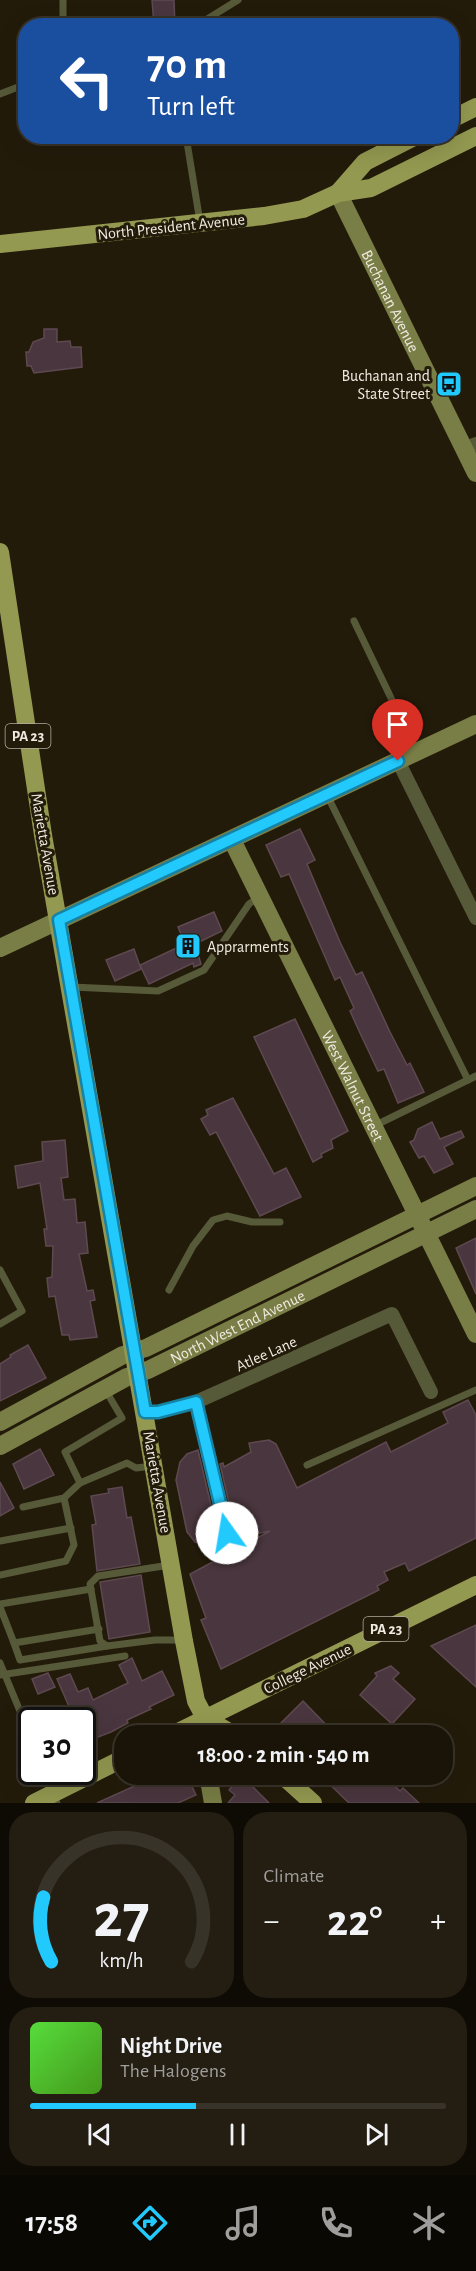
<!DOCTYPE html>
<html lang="en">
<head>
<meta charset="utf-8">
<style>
  :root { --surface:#1a1408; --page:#231d12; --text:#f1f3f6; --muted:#9f9e9c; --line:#383329; --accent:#22c9fd }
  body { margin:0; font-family:"Alegreya Sans",sans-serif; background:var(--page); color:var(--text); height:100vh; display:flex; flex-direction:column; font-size:22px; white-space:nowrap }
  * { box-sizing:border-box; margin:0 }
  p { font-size:20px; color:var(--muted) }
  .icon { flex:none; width:33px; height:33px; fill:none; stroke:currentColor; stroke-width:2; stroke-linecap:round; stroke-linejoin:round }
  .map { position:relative; height:1803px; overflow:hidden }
  .side { display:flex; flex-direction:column; gap:9px; padding:9px; background:#0e0b04; flex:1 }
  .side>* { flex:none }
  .top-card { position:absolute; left:18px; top:18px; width:441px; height:126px; border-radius:24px; box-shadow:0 6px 24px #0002,0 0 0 2px var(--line); background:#1a4fa0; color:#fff; overflow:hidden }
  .speed { position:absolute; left:18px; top:1707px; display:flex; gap:12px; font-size:30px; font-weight:700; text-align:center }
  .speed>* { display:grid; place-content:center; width:78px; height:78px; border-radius:50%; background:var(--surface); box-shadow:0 6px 24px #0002,0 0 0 2px var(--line); line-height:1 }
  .speed .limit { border:3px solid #111; border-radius:9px; background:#fff; color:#111 }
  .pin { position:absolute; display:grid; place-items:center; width:51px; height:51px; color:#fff; margin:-62px -26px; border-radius:50% 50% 50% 0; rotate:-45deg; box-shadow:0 0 6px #0007 }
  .pin .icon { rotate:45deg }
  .me { position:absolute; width:66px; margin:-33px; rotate:347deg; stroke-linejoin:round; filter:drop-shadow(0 0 4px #0008) }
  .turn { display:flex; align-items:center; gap:21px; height:126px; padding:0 30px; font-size:27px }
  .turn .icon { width:78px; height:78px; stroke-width:2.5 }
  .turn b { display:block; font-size:42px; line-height:51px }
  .big { font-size:45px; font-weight:600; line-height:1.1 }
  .side .widget { flex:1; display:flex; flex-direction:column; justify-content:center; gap:9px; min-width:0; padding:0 21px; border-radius:24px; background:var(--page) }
  .side .dial { align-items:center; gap:0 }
  .dial svg { height:156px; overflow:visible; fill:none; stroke:var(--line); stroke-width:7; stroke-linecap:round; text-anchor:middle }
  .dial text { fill:var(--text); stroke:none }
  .song { display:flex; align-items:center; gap:18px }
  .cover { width:72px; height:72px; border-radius:9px; background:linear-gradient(135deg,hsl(110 70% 55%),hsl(100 70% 35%)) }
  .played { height:6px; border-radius:3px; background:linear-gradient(90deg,var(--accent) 40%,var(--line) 40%) }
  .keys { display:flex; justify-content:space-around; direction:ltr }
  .heat { display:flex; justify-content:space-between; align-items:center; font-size:33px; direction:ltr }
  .side .tiles { flex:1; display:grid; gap:9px; grid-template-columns:1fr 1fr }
  .widget:last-child { grid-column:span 2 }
  .trip { position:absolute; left:114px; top:1725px; width:339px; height:60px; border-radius:24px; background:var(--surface); box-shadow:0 6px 24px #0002,0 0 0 2px var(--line); font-weight:600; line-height:60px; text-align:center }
  .menu { display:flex; height:96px; justify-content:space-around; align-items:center; background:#0a0803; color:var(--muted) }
  .menu .icon { width:42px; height:42px }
  .menu .active { color:var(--accent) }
  .menu b { font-size:27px; color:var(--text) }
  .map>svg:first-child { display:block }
  .building { fill:#4a363e; stroke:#5e4951; stroke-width:1.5 }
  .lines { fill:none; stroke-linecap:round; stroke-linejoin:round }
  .lane { stroke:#575a39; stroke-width:7 }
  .street { stroke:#575a39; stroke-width:14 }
  .secondary { stroke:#797e46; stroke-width:18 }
  .primary { stroke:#939950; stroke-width:18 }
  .route-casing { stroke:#1683a4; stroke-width:15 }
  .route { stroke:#22c9fd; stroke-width:10 }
  .labels { text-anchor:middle; stroke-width:6; stroke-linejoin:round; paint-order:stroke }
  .shield { fill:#231b0a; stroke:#b2aca0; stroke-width:1.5 }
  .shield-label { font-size:15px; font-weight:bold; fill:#f0eae0 }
  .street-label { font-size:16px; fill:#f0eae0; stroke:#231b0a }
  .poi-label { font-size:16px; fill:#f0eae0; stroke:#231b0a; text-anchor:end }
</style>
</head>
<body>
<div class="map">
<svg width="476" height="1803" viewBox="0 0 476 1803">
  <rect width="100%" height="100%" fill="#231b0a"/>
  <g class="building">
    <path d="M152,0H174L175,26H154Z"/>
    <path d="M44,329H57V342L70,341L71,347H81L82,367L34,373L31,366H27L26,352H29L33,342L44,338Z"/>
    <path d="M300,829L315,860L307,864L340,942L356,975L362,972L390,1032L407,1065L410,1063L424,1092L398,1103L384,1069L378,1071L360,1033L350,1011L354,1008L340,977L335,980L289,874L281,877L266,845Z"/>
    <path d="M214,912L222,931L195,944L201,964L194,967L193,963L149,984L140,965L185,944L178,927Z"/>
    <path d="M134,949L141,969L115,981L106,960Z"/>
    <path d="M295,1019L348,1131L331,1140L333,1148L321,1154L322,1157L313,1162L254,1037Z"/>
    <path d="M233,1098L274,1174L286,1168L301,1197L260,1216L216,1132L210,1135L201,1119L208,1115L206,1110Z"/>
    <path d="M432,1122L440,1139L461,1131L464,1137L444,1147L453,1164L434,1173L424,1156L419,1158L410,1142L414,1140L418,1129Z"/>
    <path d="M65,1140L68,1177L61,1178L64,1200L75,1199L77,1223L85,1222L88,1253L79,1254L87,1291L93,1290L95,1300L90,1301L97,1337L70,1340L69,1335H62L55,1296L49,1297L47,1278L52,1277L53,1246H46L44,1229H47L40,1183L18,1188L15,1166L43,1161L42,1142Z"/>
    <path d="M476,1238V1294L456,1248Z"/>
    <path d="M28,1345L46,1378L0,1401V1364L11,1357L10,1355Z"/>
    <path d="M468,1400L476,1415V1538L409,1571L405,1563L384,1572L388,1580L377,1586L379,1590L221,1669L201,1620L206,1618L190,1574L270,1531L256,1534L249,1521L234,1525L220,1464L223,1463L224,1467L251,1452L249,1443L269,1440L276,1444L297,1488L386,1442L391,1452L448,1423L443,1412Z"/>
    <path d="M40,1449L54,1475L24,1489L13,1464Z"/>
    <path d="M198,1450L218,1535L223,1541L206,1545L195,1542L187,1532L176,1480L180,1462L187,1454Z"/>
    <path d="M0,1482L14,1508L0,1516Z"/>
    <path d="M122,1487L127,1518L131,1517L140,1564L97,1571L92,1525L96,1524L91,1496L109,1493L108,1489Z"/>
    <path d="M141,1575L150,1632L109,1639L100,1582Z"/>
    <path d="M476,1625V1687L431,1646Z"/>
    <path d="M132,1658L142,1681L162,1671L174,1695L149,1707L151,1709L127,1720L128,1723L111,1732L85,1742L82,1720H51L71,1711L57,1679L70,1674L78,1692L88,1688L93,1700L128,1683L119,1665Z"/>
    <path d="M391,1666L399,1673L393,1679L415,1699L392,1724L360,1695L377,1676L375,1673Z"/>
    <path d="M48,1673L55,1687L38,1694L32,1679Z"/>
    <path d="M303,1701L337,1736H283L276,1728Z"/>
    <path d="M161,1774H186L196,1795L178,1803H97Z"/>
    <path d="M243,1774H256L249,1783L269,1803H228L235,1795L229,1790Z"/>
    <path d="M319,1774H382L400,1791L403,1788L419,1803H349Z"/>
  </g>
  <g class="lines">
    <g class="lane">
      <path d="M63,0V26"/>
      <path d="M196,26L238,0"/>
      <path d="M0,94L26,84"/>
      <path d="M186,136L200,222"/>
      <path d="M354,621L417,752"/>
      <path d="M327,795L468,1080"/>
      <path d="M72,987L158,991L204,970L249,904L259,897"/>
      <path d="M374,1126L476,1076"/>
      <path d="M0,1270L22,1311L0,1324"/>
      <path d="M169,1290L193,1246L213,1220L227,1216L252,1222H280"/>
      <path d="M106,1391L122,1418L65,1452L80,1483L127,1463L136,1468L153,1466"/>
      <path d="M145,1411L158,1412L196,1402"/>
      <path d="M307,1465L476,1390"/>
      <path d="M23,1507L64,1498L80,1483"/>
      <path d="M0,1541L71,1528"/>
      <path d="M170,1565L98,1576L90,1584L100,1641L107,1646L155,1640H182"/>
      <path d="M0,1575L66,1561L74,1545L64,1498"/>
      <path d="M0,1604L91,1589"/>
      <path d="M0,1607L14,1643L99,1629"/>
      <path d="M14,1643L20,1660L107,1646"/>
      <path d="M0,1663L32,1740"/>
      <path d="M0,1675L125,1656"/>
      <path d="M44,1772L57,1803"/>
    </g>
    <g class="street">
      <path d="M464,449L476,444"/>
      <path d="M398,761L476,918"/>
      <path d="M227,1533L196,1402L392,1314L431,1392"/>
    </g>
    <g class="secondary">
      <path id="s1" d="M338,193L476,473"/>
      <path id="s2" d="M232,840L476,1334"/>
      <path d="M0,948L476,724"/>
      <path d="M0,1422L123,1355L146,1348L476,1186"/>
      <path id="s3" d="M0,1446L127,1377L148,1370L476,1209"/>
      <path d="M204,1736L205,1718"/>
      <path d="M208,1774L213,1803"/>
    </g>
    <g class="primary">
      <path d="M452,119L476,107"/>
      <path d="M338,193L365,162L416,136"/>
      <path d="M0,244L264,216L303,209L338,193L371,188L476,136"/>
      <path d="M0,552L43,835L184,1641L196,1701L205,1718"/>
      <path d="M205,1718L236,1736"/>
      <path d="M170,1736L476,1585"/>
      <path d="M281,1774L313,1803"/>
      <path d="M34,1803L124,1758"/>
    </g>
  </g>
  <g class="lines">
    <g class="route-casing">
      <path id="route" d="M227,1533L196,1402L158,1412H145L59,920L398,761"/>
    </g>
    <use href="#route" class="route"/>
  </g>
  <defs>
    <g id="bus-square" transform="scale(1.35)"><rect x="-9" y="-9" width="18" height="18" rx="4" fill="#22c9fd" stroke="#231b0a"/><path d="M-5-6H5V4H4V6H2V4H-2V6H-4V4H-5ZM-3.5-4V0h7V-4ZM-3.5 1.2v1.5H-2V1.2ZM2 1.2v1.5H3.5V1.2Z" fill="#111"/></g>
    <g id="building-square" transform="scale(1.35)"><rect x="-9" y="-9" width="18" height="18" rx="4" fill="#22c9fd" stroke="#231b0a"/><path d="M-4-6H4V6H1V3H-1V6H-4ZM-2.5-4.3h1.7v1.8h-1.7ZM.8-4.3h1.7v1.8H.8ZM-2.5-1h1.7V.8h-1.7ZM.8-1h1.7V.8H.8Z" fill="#111"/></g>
  </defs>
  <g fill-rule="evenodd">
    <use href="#bus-square" x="449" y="384"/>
    <use href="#building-square" x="188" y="946"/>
  </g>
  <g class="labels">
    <g class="shield">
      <rect x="5.5" y="724" width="45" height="24" rx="4.5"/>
      <rect x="363.5" y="1617" width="45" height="24" rx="4.5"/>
    </g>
    <g class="shield-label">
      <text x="28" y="741">PA 23</text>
      <text x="386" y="1634">PA 23</text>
    </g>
    <g class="street-label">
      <text transform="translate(171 226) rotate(-6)" y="6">North President Avenue</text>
      <text dy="6" stroke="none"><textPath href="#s1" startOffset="120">Buchanan Avenue</textPath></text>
      <text transform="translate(46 844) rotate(80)" y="6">Marietta Avenue</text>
      <text dy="6" stroke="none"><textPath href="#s2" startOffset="274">West Walnut Street</textPath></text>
      <text dy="6" stroke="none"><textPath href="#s3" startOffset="266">North West End Avenue</textPath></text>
      <text transform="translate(266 1353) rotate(-24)" y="6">Atlee Lane</text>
      <text transform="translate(158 1482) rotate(80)" y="6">Marietta Avenue</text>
      <text transform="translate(307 1668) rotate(-26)" y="6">College Avenue</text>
    </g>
    <g class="poi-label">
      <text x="430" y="381">Buchanan and<tspan x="430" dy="18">State Street</tspan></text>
      <text x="207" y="952" text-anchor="start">Apprarments</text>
    </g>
  </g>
</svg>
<div class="speed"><div class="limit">30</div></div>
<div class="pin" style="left:398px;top:761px;background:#d93025"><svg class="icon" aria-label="arrive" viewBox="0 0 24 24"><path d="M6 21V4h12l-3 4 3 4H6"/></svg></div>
<svg class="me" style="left:227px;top:1533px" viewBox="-20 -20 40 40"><circle r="19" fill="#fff"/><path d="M0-13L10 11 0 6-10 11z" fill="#22c9fd"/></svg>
<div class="trip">18:00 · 2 min · 540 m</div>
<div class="top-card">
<div class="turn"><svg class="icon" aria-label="left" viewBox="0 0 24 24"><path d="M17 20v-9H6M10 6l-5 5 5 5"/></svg><div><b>70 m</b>Turn left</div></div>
</div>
</div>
<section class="side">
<div class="tiles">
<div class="widget dial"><svg viewBox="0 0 100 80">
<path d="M14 69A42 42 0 1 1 86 69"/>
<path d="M14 69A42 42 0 0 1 10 36" stroke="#22c9fd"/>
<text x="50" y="56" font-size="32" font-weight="700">27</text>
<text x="50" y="72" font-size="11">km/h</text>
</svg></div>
<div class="widget"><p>Climate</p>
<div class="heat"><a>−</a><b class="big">22°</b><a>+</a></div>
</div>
<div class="widget">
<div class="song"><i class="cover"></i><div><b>Night Drive</b><p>The Halogens</p></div></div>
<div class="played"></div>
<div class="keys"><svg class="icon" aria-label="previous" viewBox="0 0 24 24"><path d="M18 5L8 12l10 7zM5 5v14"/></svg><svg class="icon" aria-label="pause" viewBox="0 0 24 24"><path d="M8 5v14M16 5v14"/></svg><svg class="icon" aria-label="next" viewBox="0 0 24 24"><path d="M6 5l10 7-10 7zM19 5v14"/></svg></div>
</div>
</div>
</section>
<nav class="menu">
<b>17:58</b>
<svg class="icon active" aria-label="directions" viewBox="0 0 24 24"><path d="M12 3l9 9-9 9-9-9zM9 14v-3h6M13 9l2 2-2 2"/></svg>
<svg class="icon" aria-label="music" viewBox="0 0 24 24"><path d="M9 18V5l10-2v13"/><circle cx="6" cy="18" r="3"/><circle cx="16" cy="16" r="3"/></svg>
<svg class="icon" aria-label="phone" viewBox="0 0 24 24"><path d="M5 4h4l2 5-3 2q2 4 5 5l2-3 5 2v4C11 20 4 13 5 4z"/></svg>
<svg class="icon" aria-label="climate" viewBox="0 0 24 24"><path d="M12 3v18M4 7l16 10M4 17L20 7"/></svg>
</nav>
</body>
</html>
